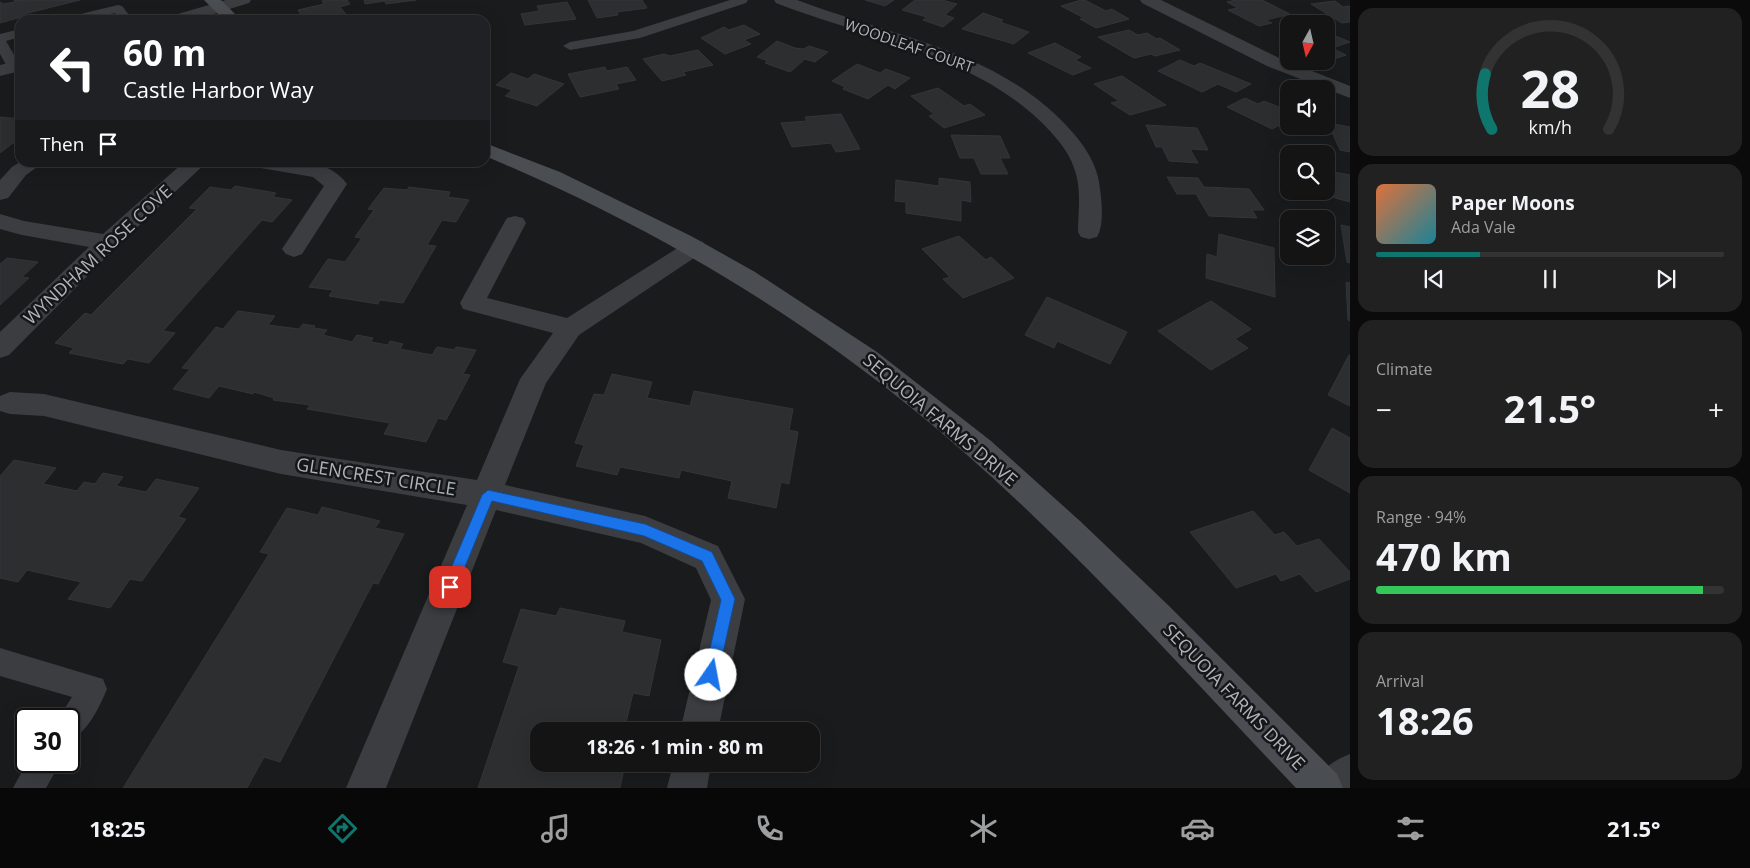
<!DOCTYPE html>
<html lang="en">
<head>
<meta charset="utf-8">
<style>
  :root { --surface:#141415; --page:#212122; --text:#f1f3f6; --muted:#9d9ea0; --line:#333334; --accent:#0f766e }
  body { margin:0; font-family:"Open Sans",sans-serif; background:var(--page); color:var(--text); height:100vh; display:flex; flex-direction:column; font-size:19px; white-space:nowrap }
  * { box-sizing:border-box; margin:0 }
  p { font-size:16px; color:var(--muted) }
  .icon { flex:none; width:28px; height:28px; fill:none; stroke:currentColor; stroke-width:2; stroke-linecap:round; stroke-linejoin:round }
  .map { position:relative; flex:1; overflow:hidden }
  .panel { display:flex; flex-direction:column; gap:8px; padding:8px; background:#0b0b0c; width:400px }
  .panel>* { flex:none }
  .hud { position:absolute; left:15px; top:15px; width:475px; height:152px; border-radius:15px; box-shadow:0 5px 20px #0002,0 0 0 1px var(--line); background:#202124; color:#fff; overflow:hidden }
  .needle { width:32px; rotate:188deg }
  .tools { position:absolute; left:1280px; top:15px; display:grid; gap:10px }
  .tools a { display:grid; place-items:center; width:55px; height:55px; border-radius:10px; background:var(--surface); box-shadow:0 5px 20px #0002,0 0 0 1px var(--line); font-size:25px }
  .speed { position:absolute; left:15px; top:708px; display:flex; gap:10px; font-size:25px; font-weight:700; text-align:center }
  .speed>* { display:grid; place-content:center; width:65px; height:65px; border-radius:50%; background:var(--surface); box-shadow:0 5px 20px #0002,0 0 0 1px var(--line); line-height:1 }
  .speed .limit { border:2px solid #111; border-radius:8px; background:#fff; color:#111 }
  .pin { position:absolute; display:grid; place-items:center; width:42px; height:42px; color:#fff; margin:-21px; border-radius:10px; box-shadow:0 2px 8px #0006 }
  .me { position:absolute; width:55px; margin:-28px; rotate:12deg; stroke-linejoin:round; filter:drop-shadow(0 0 4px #0008) }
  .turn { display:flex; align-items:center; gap:18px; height:105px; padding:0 25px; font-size:22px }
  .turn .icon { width:65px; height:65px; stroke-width:2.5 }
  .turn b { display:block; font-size:35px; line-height:42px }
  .then { display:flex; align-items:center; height:48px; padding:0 25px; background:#0003; gap:10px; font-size:19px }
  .big { font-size:38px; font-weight:700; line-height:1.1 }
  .panel .card { flex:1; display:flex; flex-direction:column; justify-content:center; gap:8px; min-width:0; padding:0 18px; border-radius:15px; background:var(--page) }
  .panel .dial { align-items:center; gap:0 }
  .dial svg { height:130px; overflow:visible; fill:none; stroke:var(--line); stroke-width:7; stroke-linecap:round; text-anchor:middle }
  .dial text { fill:var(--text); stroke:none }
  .song { display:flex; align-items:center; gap:15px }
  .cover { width:60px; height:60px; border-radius:8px; background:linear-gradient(135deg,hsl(20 70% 55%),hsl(190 70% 35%)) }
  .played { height:5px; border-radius:2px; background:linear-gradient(90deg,var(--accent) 30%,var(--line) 30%) }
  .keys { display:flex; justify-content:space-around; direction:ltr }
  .heat { display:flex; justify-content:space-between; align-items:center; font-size:28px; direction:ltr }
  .charge { height:8px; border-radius:4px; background:linear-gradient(90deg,#34c759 94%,var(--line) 0) }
  .trip { position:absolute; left:530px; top:722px; width:290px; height:50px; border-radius:15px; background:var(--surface); box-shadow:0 5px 20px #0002,0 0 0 1px var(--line); font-weight:700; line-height:50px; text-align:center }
  .tabs { display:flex; height:80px; justify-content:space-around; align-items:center; background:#080808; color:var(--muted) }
  .tabs .icon { width:35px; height:35px }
  .tabs .selected { color:var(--accent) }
  .tabs b { font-size:22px; color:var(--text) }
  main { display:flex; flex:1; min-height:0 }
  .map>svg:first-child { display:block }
  .building { fill:#2d2e30; stroke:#343538 }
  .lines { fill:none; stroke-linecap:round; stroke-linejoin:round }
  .lane { fill:#3c3d41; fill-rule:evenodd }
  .street { fill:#3c3d41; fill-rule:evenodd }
  .secondary { fill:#4a4d51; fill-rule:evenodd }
  .route { fill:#1a73e8; stroke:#114b97 }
  .labels { text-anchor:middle; stroke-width:5; stroke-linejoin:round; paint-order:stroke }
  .far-street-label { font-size:15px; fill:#aeb4ba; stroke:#151617 }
  .street-label { font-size:18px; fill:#aeb4ba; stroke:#151617 }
</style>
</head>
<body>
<main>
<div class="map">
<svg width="1350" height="788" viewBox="0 0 1350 788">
  <rect width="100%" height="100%" fill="#1a1b1c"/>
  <g class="building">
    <path d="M14,0H80L24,14L25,16L0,23V2L4,4L15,2Z"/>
    <path d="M347,0L350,4L340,7L349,18L342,20H304L298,10L324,4L322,1L325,0Z"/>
    <path d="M364,0H416L386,4L385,1L365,4Z"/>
    <path d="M588,0H642L647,8L617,12L618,15L597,18Z"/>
    <path d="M865,0H894L885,6Z"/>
    <path d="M915,0H942L957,4L945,15L954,18L943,27L923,20L927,17L902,10Z"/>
    <path d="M1081,0H1085L1106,11L1112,9L1129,19L1096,28L1080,19L1084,18L1061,6Z"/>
    <path d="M1236,0H1262L1290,14L1266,20L1272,23L1259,26L1228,10L1238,8L1227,2Z"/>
    <path d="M1335,1L1343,7L1350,6V22L1342,23L1311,4Z"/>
    <path d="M567,2L576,19L525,25L521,14L539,11L537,6Z"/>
    <path d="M983,13L1003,20L1000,22L1029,32L1014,44L962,29Z"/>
    <path d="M744,25L760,34L744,40L751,44L725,54L701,38L724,27L729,30Z"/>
    <path d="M1129,30L1138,35L1147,33L1157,39L1160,38L1180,50L1155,56L1151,54L1134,58L1098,37Z"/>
    <path d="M1326,32L1350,42L1332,48L1346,55L1331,60L1326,58Z"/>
    <path d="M777,41L795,48L804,49L809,46L828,52L815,62L805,59L790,72L765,63L768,61L757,57Z"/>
    <path d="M1055,43L1081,57L1075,60L1091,68L1073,75L1028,53Z"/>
    <path d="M698,50L713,65L683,72L686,75L662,81L643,59L664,54L670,56Z"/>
    <path d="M1180,60L1194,66L1200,63L1251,84L1236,92L1218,84L1202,92L1158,71Z"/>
    <path d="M857,64L880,73L886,69L910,78L895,89L888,85L868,99L843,89L845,87L832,81Z"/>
    <path d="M605,67L607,71L627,67L636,80L616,84L619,89L580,97L568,74Z"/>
    <path d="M511,73L528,79L534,74L564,84L537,106L505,96L512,90L496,85Z"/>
    <path d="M1122,76L1166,105L1130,115L1111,103L1119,101L1094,84Z"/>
    <path d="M938,88L964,106L970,104L985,115L944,128L929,116L934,114L911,96Z"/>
    <path d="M1245,98L1258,104L1264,101L1289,111V120L1272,129L1227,107Z"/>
    <path d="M841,114L860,149L836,152L831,143L792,147L781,123L807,121L805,117Z"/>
    <path d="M0,117L20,119V144L13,143L0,153Z"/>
    <path d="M1328,123L1350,127V152L1340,150Z"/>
    <path d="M1146,125L1197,128L1208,150L1190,149L1198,163L1169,161L1162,147H1156Z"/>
    <path d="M951,135L1000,136L1010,158H1000L1008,174H981L974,158H960Z"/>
    <path d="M1329,171L1350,175V202L1332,197Z"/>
    <path d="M1167,177L1198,178L1204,187L1249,189L1264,210H1252L1257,218L1209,216L1196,194H1177Z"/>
    <path d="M939,178L970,182L971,202L961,200V221L906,213V202L895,201L896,180L939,186Z"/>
    <path d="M235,186L276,193L273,197L292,200L272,222L262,220L163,331L175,333L149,363L128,359L123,364L69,353L74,348L55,343L85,313L91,315L197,209L189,208L210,187L231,190Z"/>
    <path d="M409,187L450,192L448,197L469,200L456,222L442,220L427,245L436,246L403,303L380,300L378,304L329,296L333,290L309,287L328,259L345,262L362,238L355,237L374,210L368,209L384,188L407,190Z"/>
    <path d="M1341,225L1350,227V263L1347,262Z"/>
    <path d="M1219,234L1274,248L1275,297L1206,278L1207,254L1217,257Z"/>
    <path d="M959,236L986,260L991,257L1014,278L963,298L943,279L950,277L922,249Z"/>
    <path d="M7,258L38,262L22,277L29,278L0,305V264Z"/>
    <path d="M1346,282L1350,283V321L1348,320Z"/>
    <path d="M1047,297L1127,332L1110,364L1057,341L1054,348L1025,335Z"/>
    <path d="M1211,301L1251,329L1235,339L1248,348L1211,370L1158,331Z"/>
    <path d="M238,311L275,316L268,325L299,329L303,324L315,326L314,328L327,330L323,335L352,342L357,335L373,338L371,342L388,345L390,341L403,344L400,349L432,355L437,347L454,350L456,347L476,350L463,374L470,375L446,420L438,418L426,442L384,434L390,423L307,409L310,405L273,400L274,398L254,392L253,394L219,386L209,398L173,389L190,369L182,368L216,327L223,329Z"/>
    <path d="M1349,355H1350V406L1328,395Z"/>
    <path d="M612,374L652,382L647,398L690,406L694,391L793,409L789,430L798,432L789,484L781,482L776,508L728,498L732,481L681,470L679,478L620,467L617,475L576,466L584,445L575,443L594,394L604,395Z"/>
    <path d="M1332,428L1350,438V493L1309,470Z"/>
    <path d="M14,460L56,468L43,484L77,491L84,482L95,484L103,473L123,477L116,486L146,492L156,479L199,488L178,517L186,519L142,581L130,579L110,608L68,599L81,582L27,570L18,582L0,578V476Z"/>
    <path d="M322,507L380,521L375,528L404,534L378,584L373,583L280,762L264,757L247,788H123L269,554L260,552L287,508L318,515Z"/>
    <path d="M1253,511L1275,535L1284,532L1297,546L1319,539L1350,572V579L1316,592L1300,574L1281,581L1276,574L1236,588L1190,532Z"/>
    <path d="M560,608L625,621L622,632L661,640L649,696L633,693L624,731H539V764H625L620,788H478L519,666L503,662L521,609L556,616Z"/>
  </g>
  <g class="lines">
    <g class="lane">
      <path d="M730,0H748L746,3L640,38L570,50L563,46L570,42L633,31Z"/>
      <path d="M118,5L122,6L133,20H120L115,13L89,20H67L68,17Z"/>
      <path d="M20,29V37L6,41L20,65L19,70H9L0,54V34Z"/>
      <path d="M0,648L103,679L107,689C100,706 87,734 69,740V719H58L72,697L0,676Z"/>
      <path d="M28,761H61L46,788H13Z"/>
    </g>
    <g class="street">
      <path d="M226,0H251L249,3L194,20H169L171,16Z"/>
      <path d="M774,0H797C889,35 994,50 1065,124C1082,142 1098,163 1100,189C1102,203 1104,226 1097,237L1089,239L1081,237L1078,232C1078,211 1082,189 1074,168C1069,153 1060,142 1049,130C979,55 868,39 776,3Z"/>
      <path d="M1140,0H1161L1279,58L1350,86V98L1267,66L1142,3Z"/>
      <path d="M20,60V71L0,76V65Z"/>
      <path d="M20,162H44L26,175L8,198L0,200V180L12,167Z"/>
      <path d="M184,162H207L116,247L9,355L0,358V332L89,247L22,235L0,229V214L24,221L103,234Z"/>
      <path d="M251,162C281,162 327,155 347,184L302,254L294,257L286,254L282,249L324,186L313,177L261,168L254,166Z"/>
      <path d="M515,216L523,218L526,223L487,298L567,318L687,242L695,239L703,242L707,247L703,252L579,335L546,383L505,485L645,516L718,546L745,599L718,731H680L711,600L696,568L641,543L496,510L386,788H346L467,505L281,474L44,416L10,414L0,411V396L10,392L44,394L281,450L477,480L520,379L553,333L463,309L460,303L504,223L507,218Z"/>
      <path d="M1350,754V788H1312C1320,770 1332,761 1350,754Z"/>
      <path d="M673,764H711L707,788H667Z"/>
    </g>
    <g class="secondary">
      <path d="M204,0H221L241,20H224Z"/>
      <path d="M485,143L560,172L691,236L755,272L877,352L991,441L1080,521L1167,604L1337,774L1343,788H1296C1173,659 1053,523 914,410C784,304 640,221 485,156Z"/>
    </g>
  </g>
  <path class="route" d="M488,490L645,524L712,552L735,599L717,680L711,682L706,680L704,675L721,600L702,561L644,536L492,501L455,591L450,593L445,591L443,587L482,495Z"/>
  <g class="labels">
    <g class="far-street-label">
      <text transform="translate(909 46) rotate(19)" y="5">WOODLEAF COURT</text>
    </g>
    <g class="street-label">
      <text transform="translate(98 255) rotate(-43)" y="6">WYNDHAM ROSE COVE</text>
      <text transform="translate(940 420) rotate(40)" y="6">SEQUOIA FARMS DRIVE</text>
      <text transform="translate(376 477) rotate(9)" y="6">GLENCREST CIRCLE</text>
      <text transform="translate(1234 697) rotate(46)" y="6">SEQUOIA FARMS DRIVE</text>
    </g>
  </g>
</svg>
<div class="tools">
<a><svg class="needle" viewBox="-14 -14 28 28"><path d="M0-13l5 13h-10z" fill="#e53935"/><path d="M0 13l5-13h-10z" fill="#9d9ea0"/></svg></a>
<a><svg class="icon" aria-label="sound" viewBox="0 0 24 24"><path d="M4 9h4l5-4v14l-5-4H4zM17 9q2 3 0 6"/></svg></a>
<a><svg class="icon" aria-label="search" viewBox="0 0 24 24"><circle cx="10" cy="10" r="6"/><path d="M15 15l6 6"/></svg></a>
<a><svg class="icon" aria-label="layers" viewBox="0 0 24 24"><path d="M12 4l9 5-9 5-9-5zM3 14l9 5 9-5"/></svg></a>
</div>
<div class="speed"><div class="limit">30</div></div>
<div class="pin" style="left:450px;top:587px;background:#d93025"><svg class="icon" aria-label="arrive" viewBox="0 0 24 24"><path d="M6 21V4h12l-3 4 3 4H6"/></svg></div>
<svg class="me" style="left:711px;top:675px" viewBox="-20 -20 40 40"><circle r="19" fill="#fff"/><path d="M0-13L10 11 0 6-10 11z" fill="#1a73e8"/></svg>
<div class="trip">18:26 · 1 min · 80 m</div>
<div class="hud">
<div class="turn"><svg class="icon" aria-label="left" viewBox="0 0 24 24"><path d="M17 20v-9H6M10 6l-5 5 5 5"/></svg><div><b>60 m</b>Castle Harbor Way</div></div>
<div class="then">Then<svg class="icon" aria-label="arrive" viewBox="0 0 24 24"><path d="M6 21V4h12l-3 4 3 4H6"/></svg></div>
</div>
</div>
<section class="panel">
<div class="card dial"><svg viewBox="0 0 100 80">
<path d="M14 69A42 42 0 1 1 86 69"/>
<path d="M14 69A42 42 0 0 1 10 35" stroke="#0f766e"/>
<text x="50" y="56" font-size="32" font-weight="700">28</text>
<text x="50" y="72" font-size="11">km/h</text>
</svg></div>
<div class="card">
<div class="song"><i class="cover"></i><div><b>Paper Moons</b><p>Ada Vale</p></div></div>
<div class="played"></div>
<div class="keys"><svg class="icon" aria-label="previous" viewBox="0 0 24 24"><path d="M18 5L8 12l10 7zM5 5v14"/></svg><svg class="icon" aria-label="pause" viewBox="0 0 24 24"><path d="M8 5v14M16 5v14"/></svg><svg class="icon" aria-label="next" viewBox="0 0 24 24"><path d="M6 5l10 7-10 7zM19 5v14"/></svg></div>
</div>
<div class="card"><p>Climate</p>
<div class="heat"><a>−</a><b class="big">21.5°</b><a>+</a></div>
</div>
<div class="card"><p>Range · 94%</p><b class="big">470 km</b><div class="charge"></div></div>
<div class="card"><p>Arrival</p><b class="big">18:26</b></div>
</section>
</main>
<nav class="tabs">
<b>18:25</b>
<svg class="icon selected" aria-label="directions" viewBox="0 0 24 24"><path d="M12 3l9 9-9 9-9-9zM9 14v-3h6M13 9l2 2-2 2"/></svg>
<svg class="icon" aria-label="music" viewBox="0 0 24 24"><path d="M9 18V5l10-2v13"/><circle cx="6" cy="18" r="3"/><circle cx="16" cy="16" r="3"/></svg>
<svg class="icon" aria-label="phone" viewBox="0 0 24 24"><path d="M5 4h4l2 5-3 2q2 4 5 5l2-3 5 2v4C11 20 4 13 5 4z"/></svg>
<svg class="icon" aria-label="climate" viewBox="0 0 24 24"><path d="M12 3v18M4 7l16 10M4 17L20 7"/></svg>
<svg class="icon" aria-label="car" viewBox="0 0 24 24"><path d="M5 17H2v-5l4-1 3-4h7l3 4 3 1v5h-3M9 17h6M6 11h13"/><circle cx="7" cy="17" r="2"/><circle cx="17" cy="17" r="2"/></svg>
<svg class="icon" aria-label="filters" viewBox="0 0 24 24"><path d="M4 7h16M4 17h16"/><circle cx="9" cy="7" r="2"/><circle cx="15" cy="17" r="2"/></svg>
<b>21.5°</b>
</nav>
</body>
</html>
